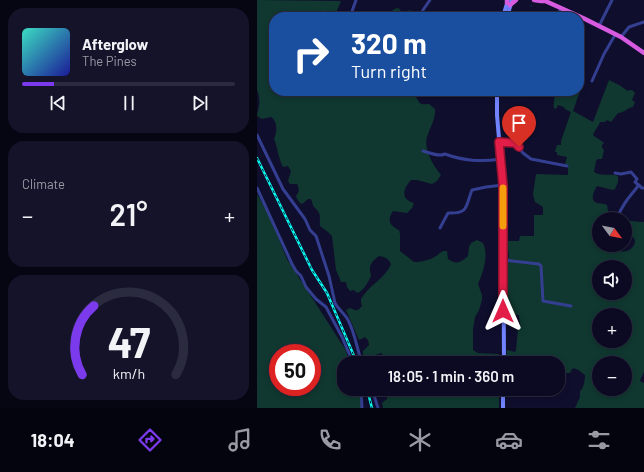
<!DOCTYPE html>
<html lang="en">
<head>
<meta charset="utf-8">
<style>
  :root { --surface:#0b0a22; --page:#14132a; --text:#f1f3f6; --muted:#9a9aa5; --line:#2b2b40; --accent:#7c3aed }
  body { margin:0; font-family:Barlow,sans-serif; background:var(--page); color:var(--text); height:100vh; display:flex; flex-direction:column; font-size:15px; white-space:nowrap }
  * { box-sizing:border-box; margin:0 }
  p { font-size:13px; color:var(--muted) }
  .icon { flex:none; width:22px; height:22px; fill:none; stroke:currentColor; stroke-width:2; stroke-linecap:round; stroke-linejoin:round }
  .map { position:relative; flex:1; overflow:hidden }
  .panel { display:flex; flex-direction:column; gap:8px; padding:8px; background:#060613; width:257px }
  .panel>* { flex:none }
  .banner { position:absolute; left:12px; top:12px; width:315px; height:84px; border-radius:16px; box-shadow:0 2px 6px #0003,0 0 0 1px var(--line); background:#1a4fa0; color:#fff; overflow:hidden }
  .needle { width:26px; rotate:122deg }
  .tools { position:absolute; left:335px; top:212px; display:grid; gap:8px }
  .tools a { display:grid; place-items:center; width:40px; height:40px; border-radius:50%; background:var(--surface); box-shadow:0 2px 6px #0003,0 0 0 1px var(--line); font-size:20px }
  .speed { position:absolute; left:12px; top:344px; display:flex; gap:8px; font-size:20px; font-weight:700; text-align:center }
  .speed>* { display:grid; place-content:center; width:52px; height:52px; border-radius:50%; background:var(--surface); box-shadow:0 2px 6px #0003,0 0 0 1px var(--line); line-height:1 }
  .speed .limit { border:6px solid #d22; background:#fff; color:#111 }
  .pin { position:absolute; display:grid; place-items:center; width:34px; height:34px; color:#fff; margin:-41px -17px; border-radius:50% 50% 50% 0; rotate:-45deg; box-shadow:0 0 4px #0007 }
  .pin .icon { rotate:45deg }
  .me { position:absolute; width:44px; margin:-22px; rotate:0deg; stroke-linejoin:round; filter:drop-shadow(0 0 3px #0008) }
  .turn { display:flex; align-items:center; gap:14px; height:84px; padding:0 16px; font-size:18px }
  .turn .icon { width:52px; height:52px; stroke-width:2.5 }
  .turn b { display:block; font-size:28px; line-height:34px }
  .big { font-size:30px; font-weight:600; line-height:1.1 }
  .panel .tile { flex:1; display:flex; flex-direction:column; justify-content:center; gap:6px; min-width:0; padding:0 14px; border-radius:16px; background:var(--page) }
  .panel .dial { align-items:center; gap:0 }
  .dial svg { height:104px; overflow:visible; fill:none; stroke:var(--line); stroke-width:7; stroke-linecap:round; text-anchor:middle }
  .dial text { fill:var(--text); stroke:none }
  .song { display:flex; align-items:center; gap:12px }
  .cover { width:48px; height:48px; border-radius:6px; background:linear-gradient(135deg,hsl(170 70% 55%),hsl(240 70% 35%)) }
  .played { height:4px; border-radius:2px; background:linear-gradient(90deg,var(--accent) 15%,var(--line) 15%) }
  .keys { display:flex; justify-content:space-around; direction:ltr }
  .heat { display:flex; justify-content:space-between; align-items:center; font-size:22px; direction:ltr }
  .trip { position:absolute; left:80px; top:356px; width:228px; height:40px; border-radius:16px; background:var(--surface); box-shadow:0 2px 6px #0003,0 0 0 1px var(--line); font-weight:600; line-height:40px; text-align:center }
  .menu { display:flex; height:64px; justify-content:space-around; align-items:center; background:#04040e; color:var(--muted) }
  .menu .icon { width:28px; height:28px }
  .menu .current { color:var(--accent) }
  .menu b { font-size:18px; color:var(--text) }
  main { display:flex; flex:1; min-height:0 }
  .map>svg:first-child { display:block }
  .green { fill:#103830; fill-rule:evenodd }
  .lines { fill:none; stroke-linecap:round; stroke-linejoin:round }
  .stream { stroke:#052b50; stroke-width:1 }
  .minor { stroke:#343f91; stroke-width:3 }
  .secondary { stroke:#7183ff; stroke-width:4 }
  .trunk { stroke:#d65be0; stroke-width:4.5 }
  .rail-casing { stroke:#06fff2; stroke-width:2.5 }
  .rail { stroke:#0f0e2d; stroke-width:1; stroke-dasharray:3; stroke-linecap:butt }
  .route-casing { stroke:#92132f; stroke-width:10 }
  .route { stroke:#e11d48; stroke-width:7 }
  .slow { stroke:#f59e0b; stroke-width:7 }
</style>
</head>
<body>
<main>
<section class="panel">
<div class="tile">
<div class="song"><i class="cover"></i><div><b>Afterglow</b><p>The Pines</p></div></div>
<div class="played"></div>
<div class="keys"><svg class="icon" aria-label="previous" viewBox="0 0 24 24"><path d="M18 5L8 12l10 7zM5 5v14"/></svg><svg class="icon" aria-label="pause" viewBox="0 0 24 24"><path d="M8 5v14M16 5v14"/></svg><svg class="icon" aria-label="next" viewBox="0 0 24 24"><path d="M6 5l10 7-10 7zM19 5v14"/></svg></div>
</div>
<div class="tile"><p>Climate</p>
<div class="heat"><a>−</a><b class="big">21°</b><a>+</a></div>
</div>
<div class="tile dial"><svg viewBox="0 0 100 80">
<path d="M14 69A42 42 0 1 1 86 69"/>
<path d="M14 69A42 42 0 0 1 23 16" stroke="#7c3aed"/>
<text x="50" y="56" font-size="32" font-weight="700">47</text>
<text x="50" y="72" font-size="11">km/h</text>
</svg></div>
</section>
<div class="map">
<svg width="387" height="408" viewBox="0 0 387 408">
  <rect width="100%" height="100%" fill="#0f0e2d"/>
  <g class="green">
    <path d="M0,0L84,1C82,7 79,11 78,17H17V91H161L159,97C163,104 163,105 172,104L178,109C179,119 173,127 170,137C167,146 173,159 178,167C180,170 182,172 184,175L180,181L175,184L160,180H154C146,189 143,199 157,203L155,208L150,213L136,211C130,220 132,225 142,230L143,234V251L157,262C164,262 173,260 179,256C184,253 183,251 190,251L191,259C200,265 203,263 211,256L212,247L214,243L220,240L226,243C232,255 226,273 221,284L225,295V300L222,310L218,317L216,329V350L221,353L242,354V363H129L128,357L124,353L112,357L110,359L106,355V351L112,345L111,340L108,337L102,340L89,310L93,308L98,310H101L105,306C104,303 104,302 104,299C105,296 108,294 110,291C118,282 129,276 134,264C131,258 128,257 122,256C118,259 112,264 113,270C113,272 114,274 114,276C111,282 107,291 100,293L97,290L93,291L90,287L89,282H84L82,277L79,270L75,236L71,232L63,226C62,222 64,217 62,213C61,210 57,208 56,205C55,203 55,201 54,199H51L45,204C42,203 40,199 39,196C43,191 42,189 40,184H33L31,181L34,171L31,166L26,167C21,158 21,148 17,139C20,132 21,122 14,117L5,119L0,116C0,112 2,110 2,106C3,102 2,94 0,90Z"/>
    <path d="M140,8L143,9L144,12H149L153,10L155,12V13L149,14L145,17H128C129,12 130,13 134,11C136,10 137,9 140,8Z"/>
    <path d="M352,80L364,86L366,88L371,91C374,89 376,90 378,93L375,100L378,102L376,107C370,108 367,113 361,113L354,122L350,120L348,122H343C342,126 337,131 336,135C339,138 344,140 347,143L345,145V148L347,150L345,159H341L339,161L337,172C345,177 353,173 361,176V182L358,189L356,190L340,186C337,191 332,200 340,203C344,204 346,203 350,205L351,211L355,214L358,219H342V245H356L357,249C361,251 366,252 370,251C375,250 380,242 377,238C375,236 371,235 368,233C368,215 376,223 387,222V372L384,378L383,381L387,383V408H318L323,397V391C327,388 328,380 328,375C323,372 320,367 315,369L313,373H301V363H249L250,350L258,352L259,350L261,329L263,326L262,315L250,314V262L252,256L250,241H262L263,236H277V215H285L286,214V207L278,202L276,194L279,174L311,175V165L308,164L310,157L300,155V152H298L300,145H304V141L314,112L308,109L307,107L301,105L299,109L297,108C296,103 298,95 300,91H322V83L325,85L316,111L336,122ZM342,267H368V293H342ZM342,315H368V341H342ZM342,363H368V389H342Z"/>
    <path d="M0,194L11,213L30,259L88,349L93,363H87V389H102L105,397L106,408H0ZM21,353H55V387H21Z"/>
    <path d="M132,389H242V408H126L125,403L130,399Z"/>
  </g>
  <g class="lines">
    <g class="stream">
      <path d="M273,6H275"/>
      <path d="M243,17V16"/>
    </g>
    <g class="minor">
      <path d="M67,12L75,17"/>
      <path d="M93,17L99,0"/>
      <path d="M163,17L166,10L173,0"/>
      <path d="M296,17L303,11L304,8"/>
      <path d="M342,26L355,0"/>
      <path d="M364,37L372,27L387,22"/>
      <path d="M335,81L347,54L358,35"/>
      <path d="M0,135L26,189L48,219L53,230L59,236L72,276L78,303C81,309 88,314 91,320C98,333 100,349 105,363"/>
      <path d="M242,142L258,143L266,153L274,159L310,166"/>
      <path d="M166,151C174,153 181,157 188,154C207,161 223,162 244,159"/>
      <path d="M358,173L364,174L374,172L380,179L378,182L385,188H387"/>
      <path d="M0,188L35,264L39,271L44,276L49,287L59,299L69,307L85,337L96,363"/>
      <path d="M360,219C364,206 373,196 382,185"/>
      <path d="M183,228L191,213C212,214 208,207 215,190L229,187L246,185"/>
      <path d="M246,260L282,264L284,266L286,301L314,306"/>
      <path d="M104,389L105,408"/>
      <path d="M115,389L121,408"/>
    </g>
    <g class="secondary">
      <path d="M246,17L251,0"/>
      <path d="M250,17L255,0"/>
      <path d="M240,91V115L246,185L247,363"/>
      <path d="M246,408V389"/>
    </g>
    <g class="trunk">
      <path d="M250,0V3"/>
      <path d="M277,0L284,1H287"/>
      <path d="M286,0L326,18L364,37L387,53"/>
      <path d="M253,5L259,0"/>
    </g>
    <g class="rail-casing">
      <g id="rail">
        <path d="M0,158L55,270L70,293L100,363"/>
        <path d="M110,389L115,408"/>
      </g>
    </g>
    <use href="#rail" class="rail"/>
  </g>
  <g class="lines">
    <g class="route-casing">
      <path id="route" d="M246,311V185L242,142L258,143L262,147"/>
    </g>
    <use href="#route" class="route"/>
    <path class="slow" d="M246,188V226"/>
  </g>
</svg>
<div class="tools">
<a><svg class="needle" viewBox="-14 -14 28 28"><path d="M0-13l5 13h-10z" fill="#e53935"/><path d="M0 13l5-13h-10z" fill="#9a9aa5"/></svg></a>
<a><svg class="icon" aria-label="sound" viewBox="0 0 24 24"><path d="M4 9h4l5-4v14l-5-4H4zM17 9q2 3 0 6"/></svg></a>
<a>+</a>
<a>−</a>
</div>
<div class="speed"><div class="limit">50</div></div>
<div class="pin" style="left:262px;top:147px;background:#d93025"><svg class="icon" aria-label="arrive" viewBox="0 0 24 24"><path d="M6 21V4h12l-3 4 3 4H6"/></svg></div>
<svg class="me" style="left:246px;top:311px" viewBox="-20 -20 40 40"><path d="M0-17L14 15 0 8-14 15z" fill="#e11d48" stroke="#fff" stroke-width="4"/></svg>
<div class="trip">18:05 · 1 min · 360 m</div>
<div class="banner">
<div class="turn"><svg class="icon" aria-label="right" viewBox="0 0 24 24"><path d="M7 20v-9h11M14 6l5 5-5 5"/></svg><div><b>320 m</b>Turn right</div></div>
</div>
</div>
</main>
<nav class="menu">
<b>18:04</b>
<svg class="icon current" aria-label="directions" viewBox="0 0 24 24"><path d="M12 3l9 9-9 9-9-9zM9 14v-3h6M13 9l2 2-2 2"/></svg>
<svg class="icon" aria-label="music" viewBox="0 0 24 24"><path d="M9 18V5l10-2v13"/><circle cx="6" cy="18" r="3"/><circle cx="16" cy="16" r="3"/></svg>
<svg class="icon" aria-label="phone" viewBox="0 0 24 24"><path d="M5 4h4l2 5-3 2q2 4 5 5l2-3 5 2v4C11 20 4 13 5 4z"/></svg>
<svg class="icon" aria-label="climate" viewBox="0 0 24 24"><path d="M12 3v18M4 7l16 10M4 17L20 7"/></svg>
<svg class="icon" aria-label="car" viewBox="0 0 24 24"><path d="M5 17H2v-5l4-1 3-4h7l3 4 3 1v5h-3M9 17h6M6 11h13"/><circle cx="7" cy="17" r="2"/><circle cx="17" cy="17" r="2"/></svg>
<svg class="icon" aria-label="filters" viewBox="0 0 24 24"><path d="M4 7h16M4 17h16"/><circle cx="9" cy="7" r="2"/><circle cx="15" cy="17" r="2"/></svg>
</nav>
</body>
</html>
